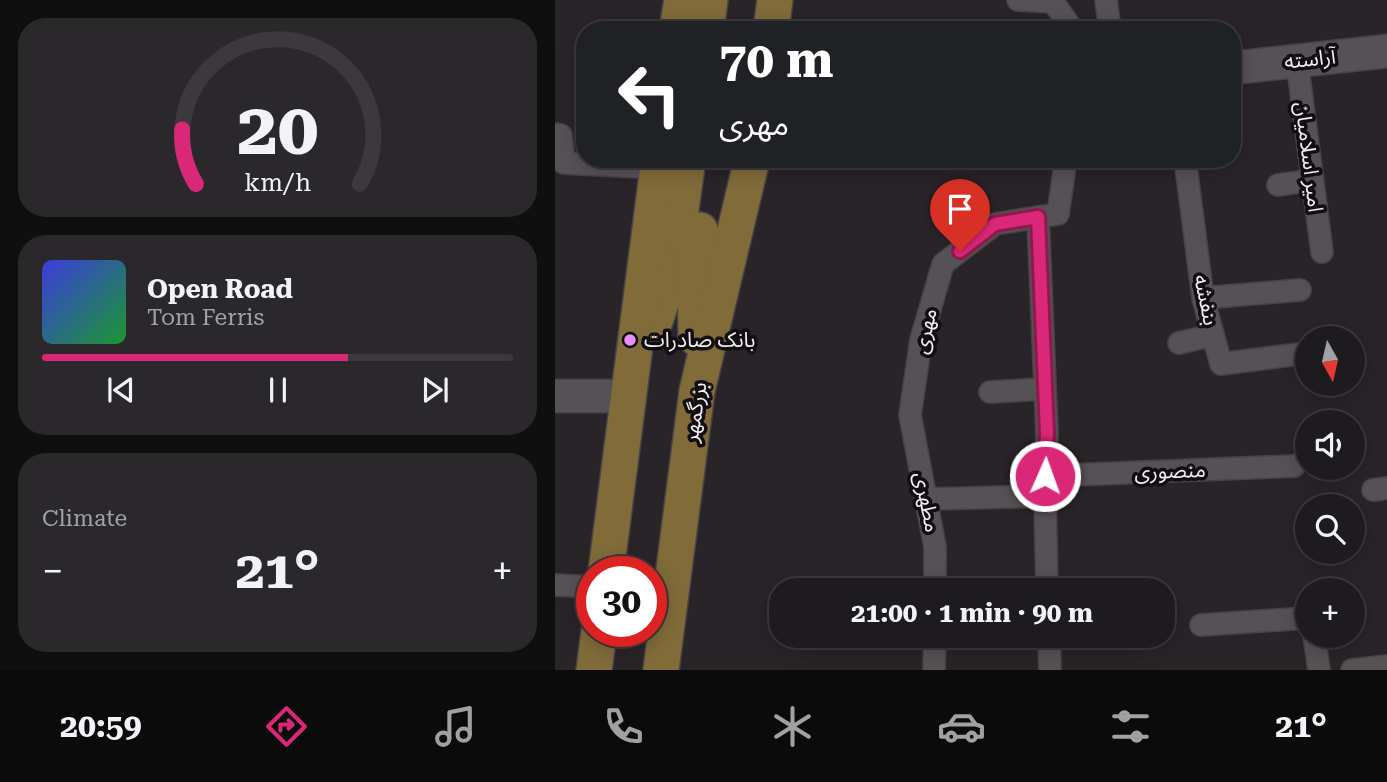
<!DOCTYPE html>
<html lang="en">
<head>
<meta charset="utf-8">
<style>
  :root { --surface:#1e1b1e; --page:#2b282b; --text:#f1f3f6; --muted:#a1a1a4; --line:#3c393c; --accent:#db2777 }
  body { margin:0; font-family:"Roboto Serif","Noto Sans Arabic",serif; background:var(--page); color:var(--text); height:100vh; display:flex; flex-direction:column; font-size:26px; white-space:nowrap }
  * { box-sizing:border-box; margin:0 }
  p { font-size:23px; color:var(--muted) }
  .icon { flex:none; width:38px; height:38px; fill:none; stroke:currentColor; stroke-width:2; stroke-linecap:round; stroke-linejoin:round }
  .map { position:relative; flex:1; overflow:hidden }
  .side { display:flex; flex-direction:column; gap:18px; padding:18px; background:#100f10; width:555px }
  .side>* { flex:none }
  .guide { position:absolute; left:21px; top:21px; width:665px; height:147px; border-radius:28px; box-shadow:0 4px 18px #0003,0 0 0 2px var(--line); background:#202124; color:#fff; overflow:hidden }
  .needle { width:46px; rotate:172deg }
  .fabs { position:absolute; left:740px; top:326px; display:grid; gap:14px }
  .fabs a { display:grid; place-items:center; width:70px; height:70px; border-radius:50%; background:var(--surface); box-shadow:0 4px 18px #0003,0 0 0 2px var(--line); font-size:35px }
  .speed { position:absolute; left:21px; top:556px; display:flex; gap:14px; font-size:35px; font-weight:700; text-align:center }
  .speed>* { display:grid; place-content:center; width:91px; height:91px; border-radius:50%; background:var(--surface); box-shadow:0 4px 18px #0003,0 0 0 2px var(--line); line-height:1 }
  .speed .limit { border:10px solid #d22; background:#fff; color:#111 }
  .pin { position:absolute; display:grid; place-items:center; width:60px; height:60px; color:#fff; margin:-72px -30px; border-radius:50% 50% 50% 0; rotate:-45deg; box-shadow:0 0 7px #0007 }
  .pin .icon { rotate:45deg }
  .me { position:absolute; width:77px; margin:-38px; rotate:2deg; stroke-linejoin:round; filter:drop-shadow(0 0 5px #0008) }
  .turn { display:flex; align-items:center; gap:24px; height:147px; padding:0 28px; font-size:32px }
  .turn .icon { width:91px; height:91px; stroke-width:2.5 }
  .turn b { display:block; font-size:49px; line-height:60px }
  .big { font-size:52px; font-weight:700; line-height:1.1 }
  .side .card { flex:1; display:flex; flex-direction:column; justify-content:center; gap:10px; min-width:0; padding:0 24px; border-radius:28px; background:var(--page) }
  .side .dial { align-items:center; gap:0 }
  .dial svg { height:182px; overflow:visible; fill:none; stroke:var(--line); stroke-width:7; stroke-linecap:round; text-anchor:middle }
  .dial text { fill:var(--text); stroke:none }
  .song { display:flex; align-items:center; gap:21px }
  .cover { width:84px; height:84px; border-radius:10px; background:linear-gradient(135deg,hsl(240 70% 55%),hsl(130 70% 35%)) }
  .played { height:7px; border-radius:4px; background:linear-gradient(90deg,var(--accent) 65%,var(--line) 65%) }
  .keys { display:flex; justify-content:space-around; direction:ltr }
  .heat { display:flex; justify-content:space-between; align-items:center; font-size:38px; direction:ltr }
  .trip { position:absolute; left:214px; top:578px; width:406px; height:70px; border-radius:28px; background:var(--surface); box-shadow:0 4px 18px #0003,0 0 0 2px var(--line); font-weight:700; line-height:70px; text-align:center }
  .dock { display:flex; height:112px; justify-content:space-around; align-items:center; background:#0c0b0c; color:var(--muted) }
  .dock .icon { width:49px; height:49px }
  .dock .current { color:var(--accent) }
  .dock b { font-size:32px; color:var(--text) }
  main { display:flex; flex:1; min-height:0 }
  .map>svg:first-child { display:block }
  .lines { fill:none; stroke-linecap:round; stroke-linejoin:round }
  .street-casing { stroke:#464346; stroke-width:24 }
  .secondary-casing { stroke:#464346; stroke-width:35 }
  .primary-casing { stroke:#464346; stroke-width:38 }
  .street { stroke:#555155; stroke-width:21 }
  .secondary { stroke:#555155; stroke-width:32 }
  .primary { stroke:#806b39; stroke-width:35 }
  .route-casing { stroke:#8e194d; stroke-width:18 }
  .route { stroke:#db2777; stroke-width:12 }
  .poi-dot { fill:#e98efe; stroke:#100e10; stroke-width:2.5 }
  .labels { text-anchor:middle; stroke-width:7; stroke-linejoin:round; paint-order:stroke }
  .street-label { font-size:21px; fill:#efedef; stroke:#100e10 }
  .poi-label { font-size:21px; fill:#efedef; stroke:#100e10; text-anchor:start }
</style>
</head>
<body>
<main>
<section class="side">
<div class="card dial"><svg viewBox="0 0 100 80">
<path d="M14 69A42 42 0 1 1 86 69"/>
<path d="M14 69A42 42 0 0 1 8 45" stroke="#db2777"/>
<text x="50" y="56" font-size="32" font-weight="700">20</text>
<text x="50" y="72" font-size="11">km/h</text>
</svg></div>
<div class="card">
<div class="song"><i class="cover"></i><div><b>Open Road</b><p>Tom Ferris</p></div></div>
<div class="played"></div>
<div class="keys"><svg class="icon" aria-label="previous" viewBox="0 0 24 24"><path d="M18 5L8 12l10 7zM5 5v14"/></svg><svg class="icon" aria-label="pause" viewBox="0 0 24 24"><path d="M8 5v14M16 5v14"/></svg><svg class="icon" aria-label="next" viewBox="0 0 24 24"><path d="M6 5l10 7-10 7zM19 5v14"/></svg></div>
</div>
<div class="card"><p>Climate</p>
<div class="heat"><a>−</a><b class="big">21°</b><a>+</a></div>
</div>
</section>
<div class="map">
<svg width="833" height="670" viewBox="0 0 833 670">
  <rect width="100%" height="100%" fill="#282428"/>
  <g class="lines">
    <g class="street-casing">
      <g id="street">
        <path d="M463,0L498,2L518,30"/>
        <path d="M551,0L555,30"/>
        <path d="M742,61L767,252"/>
        <path d="M0,134L6,135L9,163L103,168"/>
        <path d="M630,159L648,298L666,364L744,354"/>
        <path d="M723,185L757,180"/>
        <path d="M483,217L492,433L490,496L492,590"/>
        <path d="M648,298L745,290"/>
        <path d="M624,343L658,335"/>
        <path d="M435,392L490,389"/>
        <path d="M490,476L739,466"/>
        <path d="M818,490L833,488"/>
        <path d="M371,499L490,496"/>
        <path d="M0,585L37,587"/>
        <path d="M380,590V547L355,415L366,340L388,264L440,224L503,214L511,159"/>
        <path d="M646,625L752,618"/>
        <path d="M494,635L495,670"/>
        <path d="M759,635L764,670"/>
        <path d="M379,670L380,635"/>
        <path d="M797,670L833,666"/>
      </g>
    </g>
    <g class="secondary-casing">
      <g id="secondary">
        <path d="M677,68L833,51"/>
        <path d="M0,396H74"/>
      </g>
    </g>
    <g class="primary-casing">
      <g id="primary">
        <path d="M122,30L127,0"/>
        <path d="M151,30L155,0"/>
        <path d="M216,30L220,0"/>
        <path d="M98,327L118,267L133,159"/>
        <path d="M141,338L140,266L145,230"/>
        <path d="M51,572L104,159"/>
        <path d="M39,670L44,632"/>
        <path d="M106,670L142,391L197,159"/>
      </g>
    </g>
    <use href="#street" class="street"/>
    <use href="#secondary" class="secondary"/>
    <use href="#primary" class="primary"/>
  </g>
  <g class="lines">
    <g class="route-casing">
      <path id="route" d="M405,251L440,224L483,217L492,433L490,476"/>
    </g>
    <use href="#route" class="route"/>
  </g>
  <circle class="poi-dot" cx="75" cy="340" r="7"/>
  <g class="labels">
    <g class="street-label">
      <text transform="translate(755 59) rotate(-6)" y="7">آراسته</text>
      <text transform="translate(754 157) rotate(83)" y="7">امیر اسلامیان</text>
      <text transform="translate(651 300) rotate(78)" y="7">بنفشه</text>
      <text transform="translate(370 331) rotate(-77)" y="7">مهری</text>
      <text transform="translate(140 412) rotate(-81)" y="7">بزرگمهر</text>
      <text transform="translate(615 471) rotate(-2)" y="7">منصوری</text>
      <text transform="translate(372 502) rotate(79)" y="7">مطهری</text>
    </g>
    <g class="poi-label">
      <text x="89" y="347">بانک صادرات</text>
    </g>
  </g>
</svg>
<div class="fabs">
<a><svg class="needle" viewBox="-14 -14 28 28"><path d="M0-13l5 13h-10z" fill="#e53935"/><path d="M0 13l5-13h-10z" fill="#a1a1a4"/></svg></a>
<a><svg class="icon" aria-label="sound" viewBox="0 0 24 24"><path d="M4 9h4l5-4v14l-5-4H4zM17 9q2 3 0 6"/></svg></a>
<a><svg class="icon" aria-label="search" viewBox="0 0 24 24"><circle cx="10" cy="10" r="6"/><path d="M15 15l6 6"/></svg></a>
<a>+</a>
</div>
<div class="speed"><div class="limit">30</div></div>
<div class="pin" style="left:405px;top:251px;background:#d93025"><svg class="icon" aria-label="arrive" viewBox="0 0 24 24"><path d="M6 21V4h12l-3 4 3 4H6"/></svg></div>
<svg class="me" style="left:490px;top:476px" viewBox="-20 -20 40 40"><circle r="17" fill="#db2777" stroke="#fff" stroke-width="3"/><path d="M0-11L8 9 0 5-8 9z" fill="#fff"/></svg>
<div class="trip">21:00 · 1 min · 90 m</div>
<div class="guide">
<div class="turn"><svg class="icon" aria-label="left" viewBox="0 0 24 24"><path d="M17 20v-9H6M10 6l-5 5 5 5"/></svg><div><b>70 m</b>مهری</div></div>
</div>
</div>
</main>
<nav class="dock">
<b>20:59</b>
<svg class="icon current" aria-label="directions" viewBox="0 0 24 24"><path d="M12 3l9 9-9 9-9-9zM9 14v-3h6M13 9l2 2-2 2"/></svg>
<svg class="icon" aria-label="music" viewBox="0 0 24 24"><path d="M9 18V5l10-2v13"/><circle cx="6" cy="18" r="3"/><circle cx="16" cy="16" r="3"/></svg>
<svg class="icon" aria-label="phone" viewBox="0 0 24 24"><path d="M5 4h4l2 5-3 2q2 4 5 5l2-3 5 2v4C11 20 4 13 5 4z"/></svg>
<svg class="icon" aria-label="climate" viewBox="0 0 24 24"><path d="M12 3v18M4 7l16 10M4 17L20 7"/></svg>
<svg class="icon" aria-label="car" viewBox="0 0 24 24"><path d="M5 17H2v-5l4-1 3-4h7l3 4 3 1v5h-3M9 17h6M6 11h13"/><circle cx="7" cy="17" r="2"/><circle cx="17" cy="17" r="2"/></svg>
<svg class="icon" aria-label="filters" viewBox="0 0 24 24"><path d="M4 7h16M4 17h16"/><circle cx="9" cy="7" r="2"/><circle cx="15" cy="17" r="2"/></svg>
<b>21°</b>
</nav>
</body>
</html>
